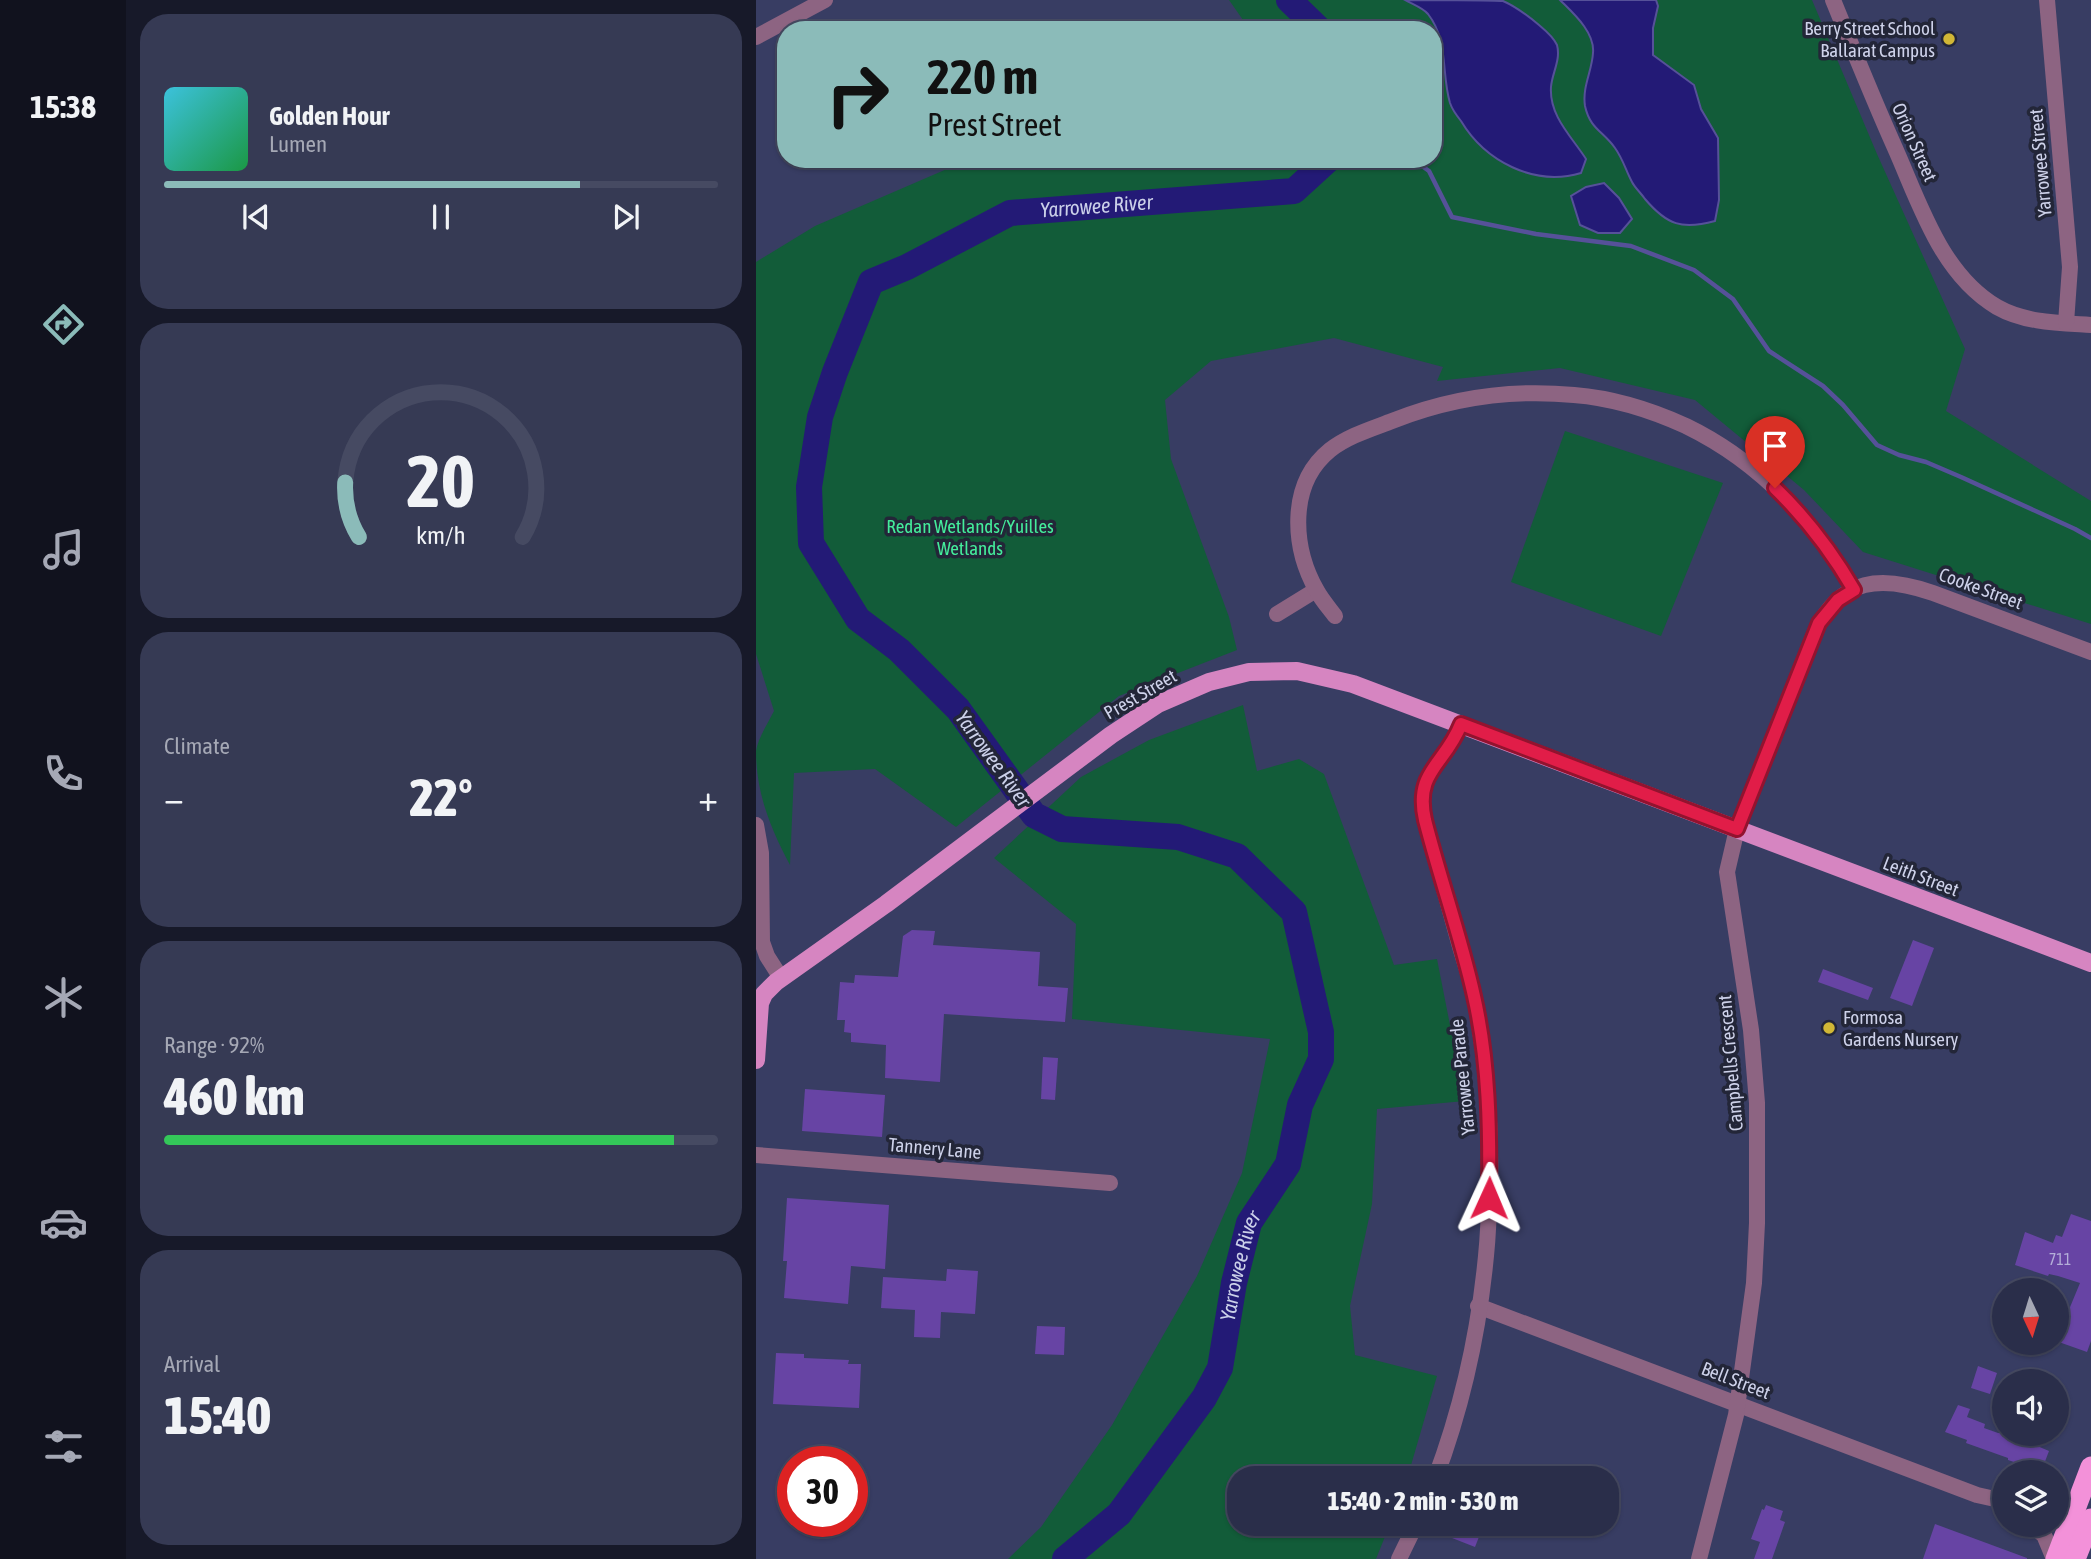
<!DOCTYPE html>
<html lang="en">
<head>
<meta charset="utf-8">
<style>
  :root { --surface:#2a2e4a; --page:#363a54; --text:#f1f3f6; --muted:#a5a8b5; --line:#464a62; --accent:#8bbbb9 }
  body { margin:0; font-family:"Asap Condensed",sans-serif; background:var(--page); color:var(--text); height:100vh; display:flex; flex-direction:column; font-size:26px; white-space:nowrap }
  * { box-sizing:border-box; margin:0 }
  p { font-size:23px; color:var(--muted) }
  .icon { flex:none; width:38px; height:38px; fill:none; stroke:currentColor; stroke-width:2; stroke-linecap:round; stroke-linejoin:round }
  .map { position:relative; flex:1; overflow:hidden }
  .sheet { display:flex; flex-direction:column; gap:14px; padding:14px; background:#171929; width:630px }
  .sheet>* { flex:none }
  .banner { position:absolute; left:21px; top:21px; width:665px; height:147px; border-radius:28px; box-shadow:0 2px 5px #0004,0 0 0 2px var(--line); background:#8bbbb9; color:#111; overflow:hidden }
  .needle { width:46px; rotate:176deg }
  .tools { position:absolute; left:1236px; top:1278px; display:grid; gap:14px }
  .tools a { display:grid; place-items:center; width:77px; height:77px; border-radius:50%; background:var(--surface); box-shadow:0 2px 5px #0004,0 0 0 2px var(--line); font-size:35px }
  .speed { position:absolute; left:21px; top:1446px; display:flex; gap:14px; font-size:35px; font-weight:700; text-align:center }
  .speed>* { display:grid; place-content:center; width:91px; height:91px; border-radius:50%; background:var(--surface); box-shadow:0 2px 5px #0004,0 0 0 2px var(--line); line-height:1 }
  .speed .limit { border:10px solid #d22; background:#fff; color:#111 }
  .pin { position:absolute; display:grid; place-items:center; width:60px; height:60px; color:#fff; margin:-72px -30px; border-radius:50% 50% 50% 0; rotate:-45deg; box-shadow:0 0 7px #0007 }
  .pin .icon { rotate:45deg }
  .me { position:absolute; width:77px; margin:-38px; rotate:1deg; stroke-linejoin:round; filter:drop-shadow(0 0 5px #0008) }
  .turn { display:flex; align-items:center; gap:24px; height:147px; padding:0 35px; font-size:32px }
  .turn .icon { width:91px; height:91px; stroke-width:2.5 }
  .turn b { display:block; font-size:49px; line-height:60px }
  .big { font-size:52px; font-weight:800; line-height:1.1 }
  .sheet .tile { flex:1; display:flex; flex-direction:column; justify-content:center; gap:10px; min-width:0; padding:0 24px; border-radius:28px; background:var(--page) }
  .sheet .dial { align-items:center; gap:0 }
  .dial svg { height:182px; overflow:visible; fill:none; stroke:var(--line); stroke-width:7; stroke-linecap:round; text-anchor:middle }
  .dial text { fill:var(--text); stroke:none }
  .song { display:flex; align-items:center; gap:21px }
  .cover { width:84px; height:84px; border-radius:10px; background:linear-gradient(135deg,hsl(190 70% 55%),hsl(140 70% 35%)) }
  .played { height:7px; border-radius:4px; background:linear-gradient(90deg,var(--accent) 75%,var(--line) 75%) }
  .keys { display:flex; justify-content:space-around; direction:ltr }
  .heat { display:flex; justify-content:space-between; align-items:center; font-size:38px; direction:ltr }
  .charge { height:10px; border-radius:5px; background:linear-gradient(90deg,#34c759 92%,var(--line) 0) }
  .trip { position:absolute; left:471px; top:1466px; width:392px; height:70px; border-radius:28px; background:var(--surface); box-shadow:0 2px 5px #0004,0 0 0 2px var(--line); font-weight:800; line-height:70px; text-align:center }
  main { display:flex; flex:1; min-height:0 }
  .dock { display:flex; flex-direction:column; width:126px; justify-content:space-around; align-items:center; background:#11121e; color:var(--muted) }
  .dock .icon { width:49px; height:49px }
  .dock .current { color:var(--accent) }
  .dock b { font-size:32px; color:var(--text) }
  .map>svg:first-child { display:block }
  .green { fill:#125c39 }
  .water { fill:#231a76; stroke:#565199; stroke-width:2 }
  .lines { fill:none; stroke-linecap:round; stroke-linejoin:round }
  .stream { stroke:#565199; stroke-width:4.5 }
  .river { stroke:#231a76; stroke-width:26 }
  .building { fill:#6744a4 }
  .minor { stroke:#8d6482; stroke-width:16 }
  .major { stroke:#d685c1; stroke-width:18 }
  .highway { stroke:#f391d9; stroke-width:21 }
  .route-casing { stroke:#92132f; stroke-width:18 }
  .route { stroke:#e11d48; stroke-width:12 }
  .poi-dot { fill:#d1b736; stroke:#232638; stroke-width:2.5 }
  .labels { text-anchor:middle; stroke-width:7; stroke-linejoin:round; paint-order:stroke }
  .number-label { font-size:16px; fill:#b4aed8 }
  .poi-label { font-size:19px; fill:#ced2ea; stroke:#232638; text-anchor:end }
  .street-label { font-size:19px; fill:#ced2ea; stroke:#232638 }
  .park-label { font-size:19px; fill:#44ec9b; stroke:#232638 }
  .water-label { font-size:21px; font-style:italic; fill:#cbd0e9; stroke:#232638 }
</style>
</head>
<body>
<main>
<nav class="dock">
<b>15:38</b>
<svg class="icon current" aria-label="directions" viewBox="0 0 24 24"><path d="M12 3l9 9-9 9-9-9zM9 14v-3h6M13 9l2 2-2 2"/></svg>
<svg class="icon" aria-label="music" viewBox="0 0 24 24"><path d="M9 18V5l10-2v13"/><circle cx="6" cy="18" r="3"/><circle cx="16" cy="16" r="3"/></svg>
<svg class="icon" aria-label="phone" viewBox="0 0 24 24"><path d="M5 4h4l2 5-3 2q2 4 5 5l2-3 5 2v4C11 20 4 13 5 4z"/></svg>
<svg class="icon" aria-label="climate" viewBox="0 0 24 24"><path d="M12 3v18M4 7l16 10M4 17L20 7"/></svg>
<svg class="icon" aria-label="car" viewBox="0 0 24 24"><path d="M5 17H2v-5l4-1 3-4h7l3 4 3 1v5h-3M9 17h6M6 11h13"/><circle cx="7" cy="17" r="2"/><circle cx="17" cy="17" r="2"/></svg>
<svg class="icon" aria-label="filters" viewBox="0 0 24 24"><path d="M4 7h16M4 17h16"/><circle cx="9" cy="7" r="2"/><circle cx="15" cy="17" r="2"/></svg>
</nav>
<section class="sheet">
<div class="tile">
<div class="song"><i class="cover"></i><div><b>Golden Hour</b><p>Lumen</p></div></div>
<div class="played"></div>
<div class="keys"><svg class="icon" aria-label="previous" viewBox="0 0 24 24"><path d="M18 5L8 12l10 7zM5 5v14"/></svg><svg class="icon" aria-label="pause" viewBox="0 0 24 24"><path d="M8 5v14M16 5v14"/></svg><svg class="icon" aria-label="next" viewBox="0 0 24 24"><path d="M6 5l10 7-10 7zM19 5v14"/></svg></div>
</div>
<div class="tile dial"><svg viewBox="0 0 100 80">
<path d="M14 69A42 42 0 1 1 86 69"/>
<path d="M14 69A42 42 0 0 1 8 45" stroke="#8bbbb9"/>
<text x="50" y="56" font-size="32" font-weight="700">20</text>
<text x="50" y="72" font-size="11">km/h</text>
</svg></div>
<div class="tile"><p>Climate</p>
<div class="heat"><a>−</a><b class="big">22°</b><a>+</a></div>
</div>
<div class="tile"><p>Range · 92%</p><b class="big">460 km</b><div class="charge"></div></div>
<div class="tile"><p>Arrival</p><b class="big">15:40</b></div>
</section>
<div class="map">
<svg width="1335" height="1559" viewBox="0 0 1335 1559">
  <rect width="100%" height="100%" fill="#383d63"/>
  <g class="green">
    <path d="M473,0H1056L1121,154L1209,349L1190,411L1335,501V624L1107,552L1048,490L939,400L804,368L681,381L687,367L578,338L455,361L409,400L415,459L473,617L481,650L363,696L200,827L119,769L38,773L34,865C15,829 0,794 0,751C2,738 12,723 18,711L0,654V262L59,226L214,159H677V30H494Z"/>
    <path d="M809,431L967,483L905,636L755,582Z"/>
    <path d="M487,705L501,771L543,759L568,774L638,965L681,959L709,1101L621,1109L616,1204L594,1306L599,1355L681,1376L651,1479H483V1524H634L620,1559H252L285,1527L356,1425L441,1276L486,1173L514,1039L316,1019L320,924L238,858L325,777L393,740Z"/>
  </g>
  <g class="water">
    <path d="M649,0C669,0 731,0 747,1C761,7 771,15 783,25C789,30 798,38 801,45C805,60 796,73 795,87C793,116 816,137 830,159L825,173C778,187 729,161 705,121C701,116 696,109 694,103C685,73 693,41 672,14C667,8 656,4 649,0Z"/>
    <path d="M804,0H900L902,6L897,28V55L938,85L945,109L962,138L963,200L959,221C926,230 911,225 889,199C885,193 879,188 876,182C870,171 867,159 859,148C847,131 834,129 829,106C826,87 836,71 837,53C839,32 817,13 804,0Z"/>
    <path d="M848,183L863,198L876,219L864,233H842L824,225L815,196L830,187Z"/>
  </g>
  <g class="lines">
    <path class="stream" d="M656,159L673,171L696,217L780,234L875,246L938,270L977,299L1013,351L1067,386L1087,405L1121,445L1143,455L1170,462L1205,477L1319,529L1335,538"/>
    <g class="river">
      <path d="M533,0L564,30"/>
      <path id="s1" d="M309,1559L363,1514L448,1398L464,1368L478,1283L493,1223L532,1164L544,1105L565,1059V1032L538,912L481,856L422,837L306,829L278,815L202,709L143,650L102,619L55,543L53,487L64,417L79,372L115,282L151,267L254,213L538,191L573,159"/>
    </g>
  </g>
  <g class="building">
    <path d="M156,930L179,931L177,945L284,952L282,986L312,988L309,1022L188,1014L184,1082L129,1078L130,1045L95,1042V1033L88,1032L89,1020H81L84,982L98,983L99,975L142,977L147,936Z"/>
    <path d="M1157,940L1178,948L1156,1006L1134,998Z"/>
    <path d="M1067,969L1117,988L1112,1000L1062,982Z"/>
    <path d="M287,1057L302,1058L299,1100L285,1099Z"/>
    <path d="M49,1089L129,1095L126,1137L46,1131Z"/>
    <path d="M31,1198L133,1205L129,1269L95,1266L92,1304L28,1298L31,1261H27Z"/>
    <path d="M1315,1214L1335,1221V1341L1331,1352L1300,1341L1324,1283L1302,1276L1293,1274L1292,1276L1259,1265L1269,1232L1297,1243L1300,1235L1306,1237Z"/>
    <path d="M191,1269L222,1271L219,1314L185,1312L184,1338L158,1337L159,1310L125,1308L127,1277L190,1281Z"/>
    <path d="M281,1326L309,1327L308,1355L279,1354Z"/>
    <path d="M20,1353L48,1354V1358L93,1360L92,1364H105L103,1408L17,1404Z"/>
    <path d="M1222,1366L1241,1373L1234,1394L1215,1388Z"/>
    <path d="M1202,1405L1214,1409L1211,1417L1229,1424L1228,1428L1242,1433H1269L1267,1440L1293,1451L1285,1472H1276L1257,1465L1258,1462L1252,1460V1458L1210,1443L1211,1440L1189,1432Z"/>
    <path d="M1010,1505L1027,1511L1024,1520L1029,1522L1016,1559H998L1004,1542L995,1539L1006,1509L1008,1510Z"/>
    <path d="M696,1524H728L719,1547L691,1536Z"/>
    <path d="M1179,1524L1271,1558V1559H1167Z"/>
  </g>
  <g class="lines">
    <g class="minor">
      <path d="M1077,0C1097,49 1117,99 1139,148C1164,204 1185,274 1241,307C1269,323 1304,323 1335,325"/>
      <path d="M1291,0L1314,267L1310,323"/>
      <path d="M0,37L69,0"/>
      <path d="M521,614L560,590"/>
      <path d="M579,616C573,608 566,600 561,591C536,547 532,484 574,450C592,436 615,429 636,421C694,398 756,389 818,395C856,398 895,410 930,426C1002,461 1058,520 1098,590"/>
      <path d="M0,825L5,853L6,942L11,956L25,978"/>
      <path d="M0,1155L354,1183"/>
      <path d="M722,1306L1221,1495L1248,1501"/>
      <path d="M679,1479C736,1328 748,1157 719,999C715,980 708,961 703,943C692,902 680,861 669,820C658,771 689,765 705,724"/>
      <path d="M1300,1509L1323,1500"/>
      <path d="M1273,1524L1288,1535L1298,1559"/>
      <path d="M643,1559L660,1524"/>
      <path d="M943,1559L980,1415L998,1283L1001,1223V1103L995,1030L971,872L981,829L1059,632C1085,577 1126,575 1177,593L1335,652"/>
    </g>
    <path class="major" d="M0,1060L4,1003L8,994L20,982L130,904L355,735L402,704L453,682L493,672L541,671L597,684L1335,963"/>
    <g class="highway">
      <path d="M1300,1559L1335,1467"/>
      <path d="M1319,1559L1335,1519"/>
    </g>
  </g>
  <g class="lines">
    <g class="route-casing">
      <path id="route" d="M733,1198C734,1131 733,1062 718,996C705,937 684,879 669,820C658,771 689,765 705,724L981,829L1063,623L1082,600L1098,590C1076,552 1050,518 1019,488"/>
    </g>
    <use href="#route" class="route"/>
  </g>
  <g class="poi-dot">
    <circle cx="1193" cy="39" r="7"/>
    <circle cx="1073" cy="1028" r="7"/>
  </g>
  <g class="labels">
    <g class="number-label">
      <text x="1304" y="1265">711</text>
    </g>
    <g class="poi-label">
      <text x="1179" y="35">Berry Street School<tspan x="1179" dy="22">Ballarat Campus</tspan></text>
      <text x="1087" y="1024" text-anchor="start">Formosa<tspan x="1087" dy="22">Gardens Nursery</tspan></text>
    </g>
    <g class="street-label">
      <text transform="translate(1159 142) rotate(66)" y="7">Orion Street</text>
      <text transform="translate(1284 163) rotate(-95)" y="7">Yarrowee Street</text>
      <text transform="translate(1225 588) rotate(20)" y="7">Cooke Street</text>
      <text transform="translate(384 694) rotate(-30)" y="7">Prest Street</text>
      <text transform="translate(1165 876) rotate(21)" y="7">Leith Street</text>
      <text transform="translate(974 1063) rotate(-95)" y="7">Campbells Crescent</text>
      <text transform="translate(706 1077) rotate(-96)" y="7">Yarrowee Parade</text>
      <text transform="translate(179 1148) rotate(5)" y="7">Tannery Lane</text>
      <text transform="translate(980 1380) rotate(21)" y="7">Bell Street</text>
    </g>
    <g class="park-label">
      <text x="214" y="533">Redan Wetlands/Yuilles<tspan x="214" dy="22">Wetlands</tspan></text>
    </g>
    <g class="water-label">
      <text dy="7" stroke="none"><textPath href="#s1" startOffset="1885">Yarrowee River</textPath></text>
      <text transform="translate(237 759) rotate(54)" y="7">Yarrowee River</text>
      <text dy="7" stroke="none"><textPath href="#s1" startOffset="352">Yarrowee River</textPath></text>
    </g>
  </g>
</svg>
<div class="tools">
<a><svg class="needle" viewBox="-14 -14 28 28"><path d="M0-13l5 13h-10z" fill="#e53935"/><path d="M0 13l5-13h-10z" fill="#a5a8b5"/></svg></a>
<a><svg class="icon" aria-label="sound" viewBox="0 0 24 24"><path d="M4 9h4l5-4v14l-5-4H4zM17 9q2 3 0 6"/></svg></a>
<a><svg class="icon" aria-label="layers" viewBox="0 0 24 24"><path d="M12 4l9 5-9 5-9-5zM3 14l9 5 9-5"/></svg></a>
</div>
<div class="speed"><div class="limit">30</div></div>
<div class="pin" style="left:1019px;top:488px;background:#d93025"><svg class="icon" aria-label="arrive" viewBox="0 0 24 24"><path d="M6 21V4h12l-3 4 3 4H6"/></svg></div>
<svg class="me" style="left:733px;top:1198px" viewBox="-20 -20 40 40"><path d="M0-17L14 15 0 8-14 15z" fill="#e11d48" stroke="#fff" stroke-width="4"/></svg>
<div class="trip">15:40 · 2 min · 530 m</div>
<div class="banner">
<div class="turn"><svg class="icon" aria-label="right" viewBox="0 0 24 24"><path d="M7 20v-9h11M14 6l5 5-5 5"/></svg><div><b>220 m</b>Prest Street</div></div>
</div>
</div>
</main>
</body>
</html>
